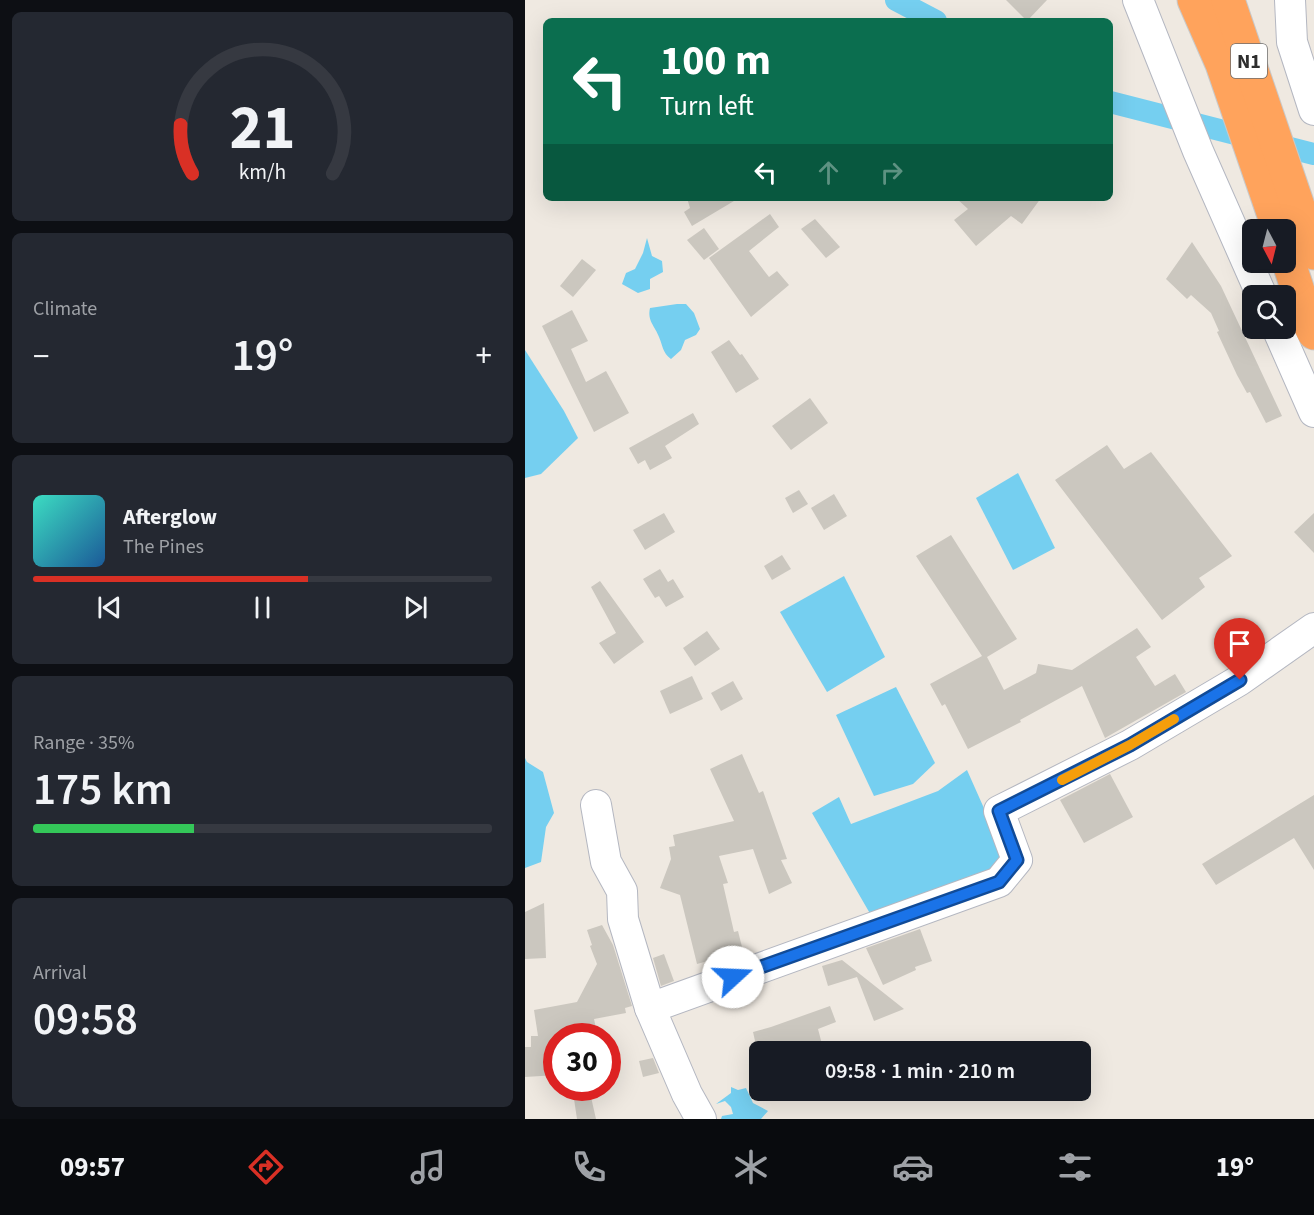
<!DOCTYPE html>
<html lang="en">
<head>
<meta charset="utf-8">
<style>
  :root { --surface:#171b24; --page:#242831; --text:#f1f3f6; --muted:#9ea1a6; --line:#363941; --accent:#d93025 }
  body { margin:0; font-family:"Source Sans 3",sans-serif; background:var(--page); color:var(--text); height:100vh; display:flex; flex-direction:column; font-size:22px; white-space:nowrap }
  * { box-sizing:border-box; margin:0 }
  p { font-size:20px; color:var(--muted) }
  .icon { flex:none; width:33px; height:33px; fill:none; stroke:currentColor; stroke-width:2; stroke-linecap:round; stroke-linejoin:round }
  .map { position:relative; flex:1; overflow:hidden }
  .panel { display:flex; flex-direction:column; gap:12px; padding:12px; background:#0d0f14; width:525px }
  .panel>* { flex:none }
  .guide { position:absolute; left:18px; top:18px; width:570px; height:183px; border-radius:9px; box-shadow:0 6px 24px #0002; background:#0b6e4f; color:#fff; overflow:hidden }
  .needle { width:39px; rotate:173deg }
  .controls { position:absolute; left:717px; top:219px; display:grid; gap:12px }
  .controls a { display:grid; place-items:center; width:54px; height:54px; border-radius:9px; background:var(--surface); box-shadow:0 6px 24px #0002; font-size:30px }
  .speed { position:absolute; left:18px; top:1023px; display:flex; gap:12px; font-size:30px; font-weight:700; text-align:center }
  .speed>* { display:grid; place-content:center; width:78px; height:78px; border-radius:50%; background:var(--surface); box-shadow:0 6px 24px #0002; line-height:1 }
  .speed .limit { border:9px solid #d22; background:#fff; color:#111 }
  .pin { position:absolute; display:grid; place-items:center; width:51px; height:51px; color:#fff; margin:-62px -26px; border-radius:50% 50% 50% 0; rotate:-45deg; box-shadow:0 0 6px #0007 }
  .pin .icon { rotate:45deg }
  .me { position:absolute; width:66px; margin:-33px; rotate:70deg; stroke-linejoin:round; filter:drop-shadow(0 0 4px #0008) }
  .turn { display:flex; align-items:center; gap:21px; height:126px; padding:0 18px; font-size:27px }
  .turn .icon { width:78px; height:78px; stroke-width:2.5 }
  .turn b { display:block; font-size:42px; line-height:51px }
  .lanes { display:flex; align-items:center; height:57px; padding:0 18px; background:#0003; justify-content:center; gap:30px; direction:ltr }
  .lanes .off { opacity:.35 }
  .big { font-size:45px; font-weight:600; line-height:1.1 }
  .panel .card { flex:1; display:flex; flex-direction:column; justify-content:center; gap:9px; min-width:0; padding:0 21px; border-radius:9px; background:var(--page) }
  .panel .dial { align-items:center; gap:0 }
  .dial svg { height:156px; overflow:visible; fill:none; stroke:var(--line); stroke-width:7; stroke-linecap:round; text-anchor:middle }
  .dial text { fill:var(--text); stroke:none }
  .song { display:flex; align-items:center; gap:18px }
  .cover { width:72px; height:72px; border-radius:9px; background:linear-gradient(135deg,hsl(170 70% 55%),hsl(210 70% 35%)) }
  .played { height:6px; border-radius:3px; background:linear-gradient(90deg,var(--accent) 60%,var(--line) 60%) }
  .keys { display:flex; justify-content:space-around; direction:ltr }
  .heat { display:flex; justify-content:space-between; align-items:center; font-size:33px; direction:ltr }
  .charge { height:9px; border-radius:4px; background:linear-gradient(90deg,#34c759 35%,var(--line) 0) }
  .trip { position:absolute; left:224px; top:1041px; width:342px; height:60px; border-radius:9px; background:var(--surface); box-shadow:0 6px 24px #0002; font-weight:600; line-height:60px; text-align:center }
  .tabs { display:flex; height:96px; justify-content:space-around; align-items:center; background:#090b0e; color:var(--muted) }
  .tabs .icon { width:42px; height:42px }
  .tabs .active { color:var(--accent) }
  .tabs b { font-size:27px; color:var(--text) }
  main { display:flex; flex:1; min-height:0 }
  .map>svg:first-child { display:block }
  .water { fill:#75cff0 }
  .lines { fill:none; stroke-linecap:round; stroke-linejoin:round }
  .canal { stroke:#75cff0; stroke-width:22 }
  .building { fill:#cbc7bf }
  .minor-casing { stroke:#b4b7c1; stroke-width:32 }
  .highway-casing { stroke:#c9c9c9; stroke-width:35 }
  .minor { stroke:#fff; stroke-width:30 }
  .highway { stroke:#ffa35c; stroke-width:33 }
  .route-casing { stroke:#114b97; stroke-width:15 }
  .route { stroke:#1a73e8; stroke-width:10 }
  .slow { stroke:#f59e0b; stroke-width:10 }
  .labels { text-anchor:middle; stroke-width:5; stroke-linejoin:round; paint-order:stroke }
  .shield { fill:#fff; stroke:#6d6d6d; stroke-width:1.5 }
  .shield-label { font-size:20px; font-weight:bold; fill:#2e2e2e }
</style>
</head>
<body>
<main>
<section class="panel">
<div class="card dial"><svg viewBox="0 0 100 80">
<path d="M14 69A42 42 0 1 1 86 69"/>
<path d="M14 69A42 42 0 0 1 8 44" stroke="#d93025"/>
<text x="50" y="56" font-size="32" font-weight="700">21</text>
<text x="50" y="72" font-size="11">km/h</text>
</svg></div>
<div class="card"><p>Climate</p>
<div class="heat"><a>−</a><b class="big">19°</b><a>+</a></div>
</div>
<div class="card">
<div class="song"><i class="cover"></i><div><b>Afterglow</b><p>The Pines</p></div></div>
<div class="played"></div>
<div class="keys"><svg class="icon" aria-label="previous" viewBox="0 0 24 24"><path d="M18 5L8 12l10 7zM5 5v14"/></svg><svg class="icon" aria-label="pause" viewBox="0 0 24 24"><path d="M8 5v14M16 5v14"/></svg><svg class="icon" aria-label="next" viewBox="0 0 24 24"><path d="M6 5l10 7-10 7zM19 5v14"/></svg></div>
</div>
<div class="card"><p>Range · 35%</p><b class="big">175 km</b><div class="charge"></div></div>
<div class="card"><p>Arrival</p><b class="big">09:58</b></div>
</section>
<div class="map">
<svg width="789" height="1119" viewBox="0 0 789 1119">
  <rect width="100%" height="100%" fill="#efe9e1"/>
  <g class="water">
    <path d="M122,238L127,256L137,261L138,272L125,279V289L113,293L97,284L101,273L110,269L118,253Z"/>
    <path d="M152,304H161L169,313L175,329L171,335L160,340L156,350L146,359C137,352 138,346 134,337C130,326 122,321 125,308Z"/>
    <path d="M0,350L39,411L53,438L16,474L0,478Z"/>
    <path d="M493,473L530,548L488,570L451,498Z"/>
    <path d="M319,576L360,657L302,692L255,612Z"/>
    <path d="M371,687L410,763L388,784L349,796L311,715Z"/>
    <path d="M0,758L2,762L18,772L29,813L21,827L16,862L0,868Z"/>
    <path d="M442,770L482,860L468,872L347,917L287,813L314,797L326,824L413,791Z"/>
    <path d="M206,1087L213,1090L221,1088L228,1103L243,1111L236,1119H196L197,1116L208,1114L206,1107L200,1101L191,1104L206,1093Z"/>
  </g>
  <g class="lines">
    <g class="canal">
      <path d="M371,0L411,21"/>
      <path d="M585,102L789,154"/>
    </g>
  </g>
  <g class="building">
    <path d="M481,0H522L502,21Z"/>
    <path d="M162,198H214L167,226L159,212L165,208Z"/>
    <path d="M431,198H516L497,224L486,216L451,246L429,220L443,209Z"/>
    <path d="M245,214L254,227L224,251L244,277L252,271L264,285L226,317L184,258Z"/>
    <path d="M290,219L315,247L301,258L276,229Z"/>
    <path d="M179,228L194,249L179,260L162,240Z"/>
    <path d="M667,242L696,286L757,416L741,423L725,392L722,393L712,375L692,332L694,331L686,313L666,295L662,299L641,279Z"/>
    <path d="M57,259L71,270L48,297L35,286Z"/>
    <path d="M47,310L63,341L46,349L61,382L81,371L104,413L69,432L17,326Z"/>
    <path d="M204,340L215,355L217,354L234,379L211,393L186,352Z"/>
    <path d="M285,398L303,423L266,450L247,426Z"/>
    <path d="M168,413L174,424L140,446L147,458L125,470L120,460L113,464L104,448Z"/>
    <path d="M582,445L599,469L626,452L707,556L674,578L680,587L637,620L530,480Z"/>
    <path d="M274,490L283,504L268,513L260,498Z"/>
    <path d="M309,494L322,516L299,530L286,508Z"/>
    <path d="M139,513L150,532L120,550L108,530Z"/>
    <path d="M789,513V553L769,532Z"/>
    <path d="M426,535L492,639L462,657L479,690L511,673L513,664L547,670L612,628L626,647L611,657L630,686L650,674L661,692L580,738L557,686L495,720L496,722L443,749L420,704L417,706L405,684L457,656L391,556Z"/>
    <path d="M257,555L266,569L247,580L239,566Z"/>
    <path d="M135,569L143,582L148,579L159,597L141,607L134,596L130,598L118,579Z"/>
    <path d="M75,581L119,642L89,664L74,643L91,633L66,587Z"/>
    <path d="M182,631L195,649L170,666L158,648Z"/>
    <path d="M167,676L178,699L145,714L135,691Z"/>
    <path d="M208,681L218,699L196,711L186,693Z"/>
    <path d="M217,754L234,793L238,791L262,859L256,860L267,883L244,894L228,849L194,856L203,883L198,884L209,932L213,931L218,951L172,964L155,895L135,888L146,859L144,847L150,846L148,835L209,821L185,769Z"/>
    <path d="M585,774L608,817L559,843L535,800Z"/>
    <path d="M789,795V870L769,838L691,885L677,864Z"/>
    <path d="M19,903L21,958L0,959V912Z"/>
    <path d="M77,925L88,945L107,1006L100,1008L101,1013L69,1019L72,1033L65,1034V1036H32V1075L0,1077V1047H6V1036H13L9,1010L52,1002L72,964L65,946L67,945L62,930Z"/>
    <path d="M395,929L407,961L390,967L391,970L358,985L341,948Z"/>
    <path d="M139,954L149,981L136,986L128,958Z"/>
    <path d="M317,960L331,971L379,1009L349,1021L332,977L303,986L297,966Z"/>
    <path d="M305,1006L311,1022L293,1029L299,1052H234L233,1054L228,1032L246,1027Z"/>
    <path d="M128,1058L134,1073L118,1077L114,1061Z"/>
    <path d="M66,1097L71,1119H52L49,1099Z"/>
  </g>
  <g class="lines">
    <g class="minor-casing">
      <g id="minor">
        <path d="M613,0L673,151L737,296"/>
        <path d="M765,0L767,42L789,110"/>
        <path d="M752,328L789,412"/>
        <path d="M71,805L81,862L97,891L98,919L125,1008"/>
        <path d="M176,1119L162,1094L125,1008L474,882L492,860L474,811L605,745L715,680L789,628"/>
      </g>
    </g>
    <g class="highway-casing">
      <g id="highway">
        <path d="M669,0L697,64L754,230"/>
        <path d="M703,0L789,253"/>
        <path d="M760,251L783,321L789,333"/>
      </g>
    </g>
    <use href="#minor" class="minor"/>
    <use href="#highway" class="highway"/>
  </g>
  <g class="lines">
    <g class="route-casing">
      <path id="route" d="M208,977L474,882L492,860L474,811L605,745L715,680"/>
    </g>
    <use href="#route" class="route"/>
    <path class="slow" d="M537,780L605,745L649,719"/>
  </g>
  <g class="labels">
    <rect class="shield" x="706" y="44" width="36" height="34" rx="4.5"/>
    <g class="shield-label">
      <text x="724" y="68">N1</text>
    </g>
  </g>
</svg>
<div class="controls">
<a><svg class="needle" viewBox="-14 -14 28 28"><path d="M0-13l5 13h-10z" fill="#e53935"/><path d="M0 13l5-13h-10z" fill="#9ea1a6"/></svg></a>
<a><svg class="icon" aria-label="search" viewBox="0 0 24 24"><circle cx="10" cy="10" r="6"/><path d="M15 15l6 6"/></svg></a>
</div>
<div class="speed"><div class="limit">30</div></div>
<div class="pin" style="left:715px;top:680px;background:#d93025"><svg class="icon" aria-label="arrive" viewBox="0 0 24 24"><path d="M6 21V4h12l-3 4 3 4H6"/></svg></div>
<svg class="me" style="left:208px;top:977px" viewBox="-20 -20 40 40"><circle r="19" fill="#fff"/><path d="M0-13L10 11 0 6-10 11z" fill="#1a73e8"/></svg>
<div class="trip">09:58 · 1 min · 210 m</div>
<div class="guide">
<div class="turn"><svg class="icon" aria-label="left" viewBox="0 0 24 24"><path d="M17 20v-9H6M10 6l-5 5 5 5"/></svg><div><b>100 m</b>Turn left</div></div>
<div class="lanes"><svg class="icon" aria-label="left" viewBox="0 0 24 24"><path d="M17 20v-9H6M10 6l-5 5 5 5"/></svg><svg class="icon off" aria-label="ahead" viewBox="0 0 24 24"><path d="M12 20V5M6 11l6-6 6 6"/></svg><svg class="icon off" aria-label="right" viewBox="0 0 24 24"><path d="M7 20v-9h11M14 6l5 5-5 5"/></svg></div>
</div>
</div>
</main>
<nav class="tabs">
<b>09:57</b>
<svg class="icon active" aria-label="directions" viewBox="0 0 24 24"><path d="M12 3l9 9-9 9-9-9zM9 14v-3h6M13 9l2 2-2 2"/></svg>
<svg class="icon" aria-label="music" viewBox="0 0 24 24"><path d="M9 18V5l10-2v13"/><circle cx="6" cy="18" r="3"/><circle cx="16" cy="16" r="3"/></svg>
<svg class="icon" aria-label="phone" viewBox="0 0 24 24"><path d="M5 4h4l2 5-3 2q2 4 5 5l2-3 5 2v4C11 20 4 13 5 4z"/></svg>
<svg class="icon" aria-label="climate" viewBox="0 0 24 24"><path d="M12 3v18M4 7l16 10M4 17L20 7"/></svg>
<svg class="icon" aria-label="car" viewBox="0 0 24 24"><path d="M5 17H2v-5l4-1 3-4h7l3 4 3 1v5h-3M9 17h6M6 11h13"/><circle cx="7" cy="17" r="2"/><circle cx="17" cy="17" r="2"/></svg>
<svg class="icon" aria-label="filters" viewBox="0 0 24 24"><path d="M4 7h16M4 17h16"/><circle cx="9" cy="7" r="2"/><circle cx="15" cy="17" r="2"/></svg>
<b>19°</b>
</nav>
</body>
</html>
